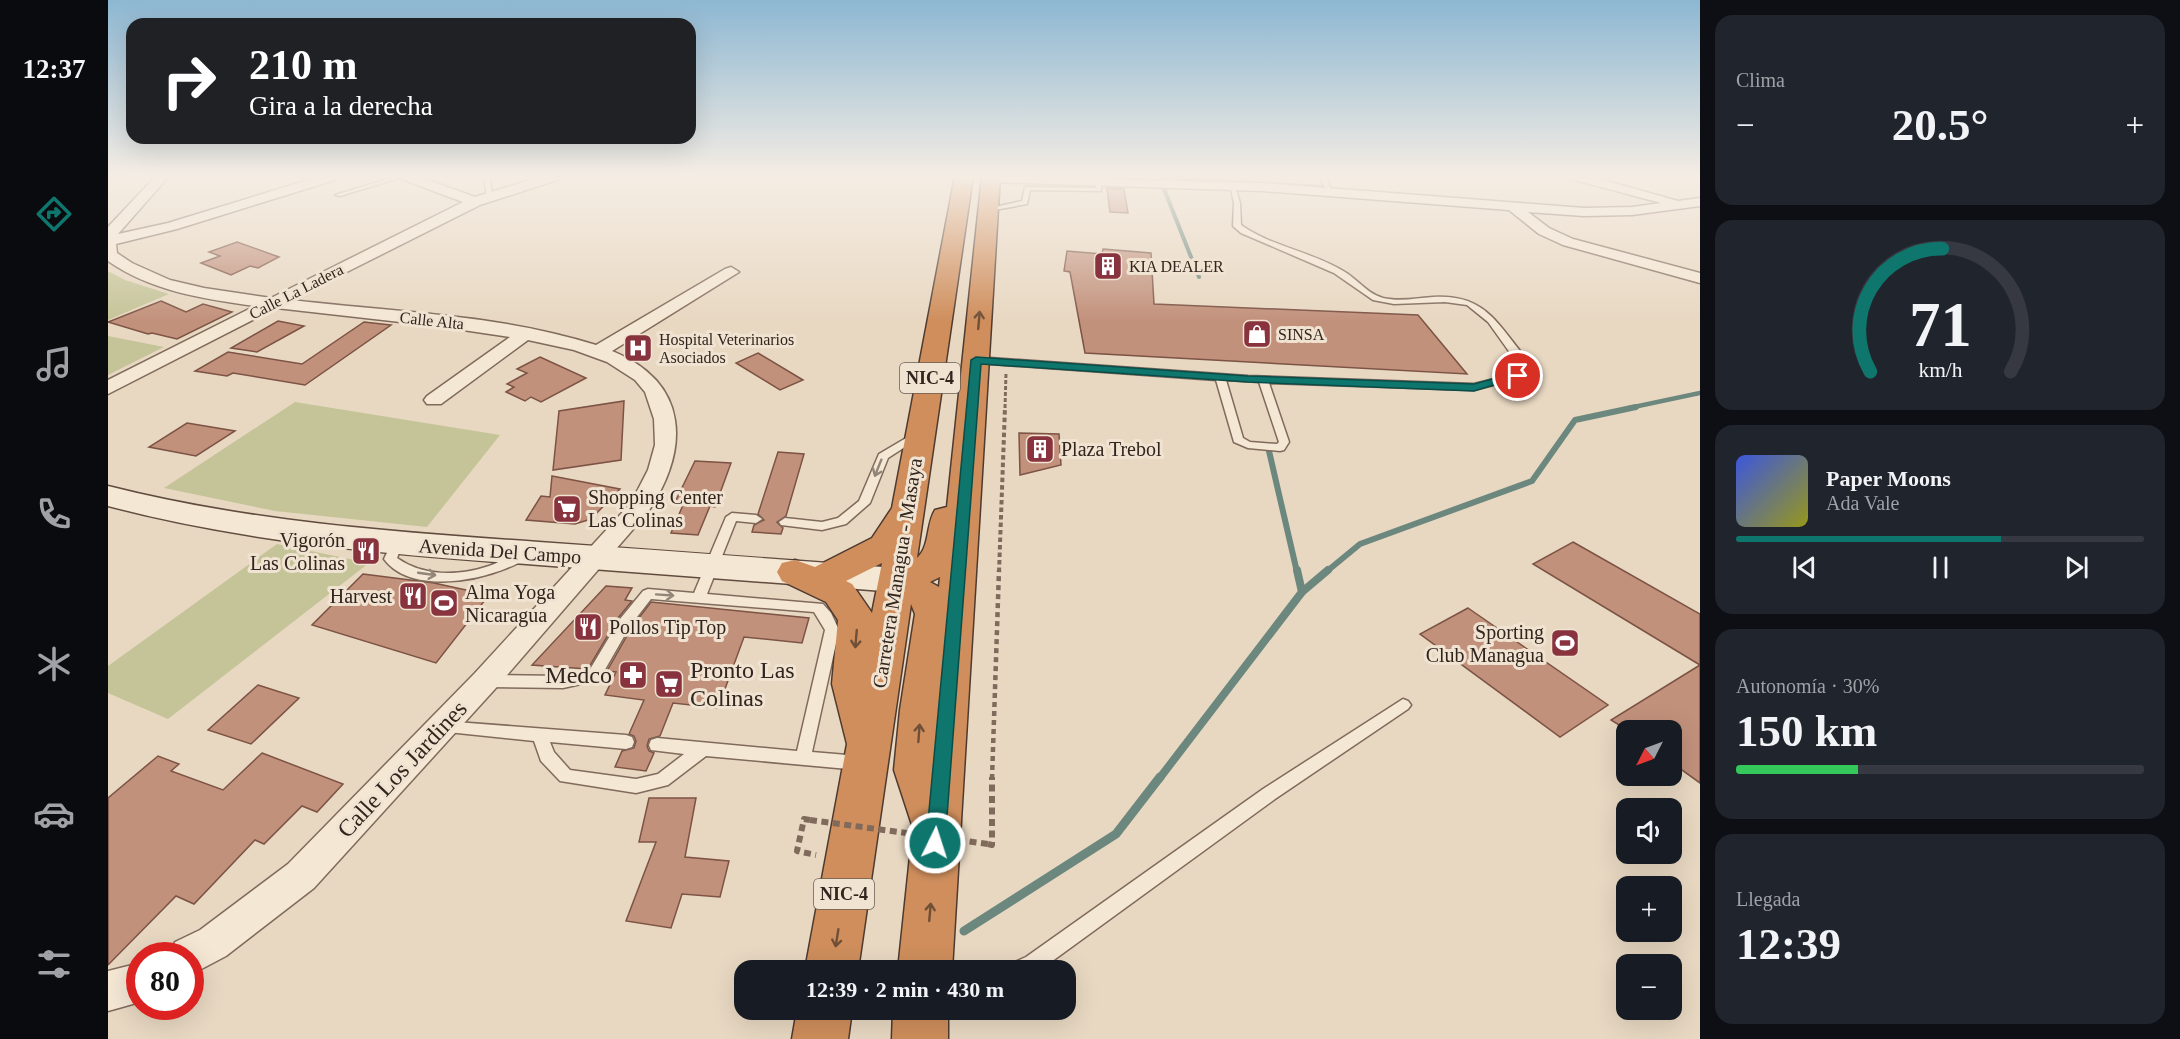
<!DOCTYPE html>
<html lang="es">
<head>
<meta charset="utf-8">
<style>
  :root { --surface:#171b24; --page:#20242c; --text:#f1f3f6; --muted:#9ea1a6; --line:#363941; --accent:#0f766e }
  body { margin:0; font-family:"Times New Roman",serif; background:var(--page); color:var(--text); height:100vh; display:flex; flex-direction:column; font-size:22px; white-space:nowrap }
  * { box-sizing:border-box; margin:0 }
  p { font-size:20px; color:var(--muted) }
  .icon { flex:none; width:33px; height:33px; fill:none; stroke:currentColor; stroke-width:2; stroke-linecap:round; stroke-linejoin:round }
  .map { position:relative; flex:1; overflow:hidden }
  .details { display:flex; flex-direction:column; gap:15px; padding:15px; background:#0d0f14; width:480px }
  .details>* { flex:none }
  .guide { position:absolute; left:18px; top:18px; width:570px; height:126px; border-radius:18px; box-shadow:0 6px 24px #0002; background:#202124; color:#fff; overflow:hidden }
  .needle { width:39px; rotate:228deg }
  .fabs { position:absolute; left:1508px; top:720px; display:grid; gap:12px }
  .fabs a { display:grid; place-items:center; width:66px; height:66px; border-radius:12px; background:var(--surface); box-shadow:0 6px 24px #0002; font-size:30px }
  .speed { position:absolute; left:18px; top:942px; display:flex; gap:12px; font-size:30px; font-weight:700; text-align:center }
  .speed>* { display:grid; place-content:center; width:78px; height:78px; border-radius:50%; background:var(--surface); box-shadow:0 6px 24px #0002; line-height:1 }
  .speed .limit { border:9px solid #d22; background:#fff; color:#111 }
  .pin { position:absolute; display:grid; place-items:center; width:51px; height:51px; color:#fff; margin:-26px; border:3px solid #fff; border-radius:50%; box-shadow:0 2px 6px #0007 }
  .me { position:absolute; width:66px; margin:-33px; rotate:4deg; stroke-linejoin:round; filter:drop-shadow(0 0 4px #0008) }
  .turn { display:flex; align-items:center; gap:21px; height:126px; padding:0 24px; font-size:27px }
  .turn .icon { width:78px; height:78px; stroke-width:2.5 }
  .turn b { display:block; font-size:42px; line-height:51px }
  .big { font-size:45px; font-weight:600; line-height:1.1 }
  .details .card { flex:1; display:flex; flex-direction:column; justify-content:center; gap:9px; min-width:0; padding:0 21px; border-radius:18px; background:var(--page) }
  .details .dial { align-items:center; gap:0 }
  .dial svg { height:156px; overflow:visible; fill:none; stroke:var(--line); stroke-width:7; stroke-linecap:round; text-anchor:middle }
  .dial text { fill:var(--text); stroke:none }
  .song { display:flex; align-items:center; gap:18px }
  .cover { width:72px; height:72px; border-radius:9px; background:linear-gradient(135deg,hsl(230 70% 55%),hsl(60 70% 35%)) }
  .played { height:6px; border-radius:3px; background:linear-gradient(90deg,var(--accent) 65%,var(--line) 65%) }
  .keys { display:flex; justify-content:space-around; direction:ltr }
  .heat { display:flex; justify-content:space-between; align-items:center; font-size:33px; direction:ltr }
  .charge { height:9px; border-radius:4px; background:linear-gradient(90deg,#34c759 30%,var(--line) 0) }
  .trip { position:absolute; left:626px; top:960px; width:342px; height:60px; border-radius:18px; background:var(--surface); box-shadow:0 6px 24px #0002; font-weight:600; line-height:60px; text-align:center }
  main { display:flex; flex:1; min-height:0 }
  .dock { display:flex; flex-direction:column; width:108px; justify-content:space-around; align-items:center; background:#090b0e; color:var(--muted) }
  .dock .icon { width:42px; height:42px }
  .dock .on { color:var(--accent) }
  .dock b { font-size:27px; color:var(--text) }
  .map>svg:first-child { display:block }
  .green { fill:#c5c498 }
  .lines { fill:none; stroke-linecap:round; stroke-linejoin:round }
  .stream-far4 { stroke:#6c887e; stroke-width:4 }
  .stream-far3 { stroke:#6c887e; stroke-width:4.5 }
  .stream-far2 { stroke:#6c887e; stroke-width:6 }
  .stream-far1 { stroke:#6c887e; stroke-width:8 }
  .stream { stroke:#6c887e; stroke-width:9 }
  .building { fill:#c2917c; stroke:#7c5344; stroke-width:1.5 }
  .lane-casing { stroke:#806a5c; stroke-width:3 }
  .street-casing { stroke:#806a5c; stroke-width:3 }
  .secondary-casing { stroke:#624c3f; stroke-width:3 }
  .highway-casing { stroke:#4e3a2f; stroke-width:3 }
  .path-far3 { stroke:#806a5c; stroke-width:3; stroke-dasharray:4 2; stroke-linecap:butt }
  .path-far2 { stroke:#806a5c; stroke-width:4; stroke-dasharray:4.5 3; stroke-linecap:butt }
  .path-far1 { stroke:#806a5c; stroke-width:4.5; stroke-dasharray:5 4; stroke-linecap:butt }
  .path { stroke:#806a5c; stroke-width:6; stroke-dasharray:7 4.5; stroke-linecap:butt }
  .lane { fill:#f4e7d4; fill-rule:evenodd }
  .street { fill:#f4e7d4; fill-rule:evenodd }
  .secondary { fill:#f4e7d4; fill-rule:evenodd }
  .highway { fill:#cf8e5c; fill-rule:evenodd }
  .path-bridge { stroke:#806a5c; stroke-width:6; stroke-dasharray:7 4.5; stroke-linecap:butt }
  .oneway { stroke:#704f37 }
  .oneway2 { stroke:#928679 }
  .route { fill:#0f766e; stroke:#0a4d48; stroke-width:1.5 }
  .labels { text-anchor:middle; stroke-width:6; stroke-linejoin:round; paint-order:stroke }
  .far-poi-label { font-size:16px; fill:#31251e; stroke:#f0e3d1; text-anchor:start }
  .far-street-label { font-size:16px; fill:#31251e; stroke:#f0e3d1 }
  .shield { fill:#f0e3d1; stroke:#6a5e54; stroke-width:1.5 }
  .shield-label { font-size:18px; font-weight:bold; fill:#31251e }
  .poi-label { font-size:20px; fill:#31251e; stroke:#f0e3d1; text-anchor:start }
  .street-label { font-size:20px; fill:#31251e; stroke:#f0e3d1 }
  .near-poi-label { font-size:24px; fill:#31251e; stroke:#f0e3d1; text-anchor:start }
  .near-street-label { font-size:24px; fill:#31251e; stroke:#f0e3d1 }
</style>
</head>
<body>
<main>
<nav class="dock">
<b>12:37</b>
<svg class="icon on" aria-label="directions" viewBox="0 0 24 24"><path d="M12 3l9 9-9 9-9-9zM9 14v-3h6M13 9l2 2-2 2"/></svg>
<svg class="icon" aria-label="music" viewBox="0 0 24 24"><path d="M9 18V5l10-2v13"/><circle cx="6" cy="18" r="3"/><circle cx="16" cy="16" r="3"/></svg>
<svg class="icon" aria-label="phone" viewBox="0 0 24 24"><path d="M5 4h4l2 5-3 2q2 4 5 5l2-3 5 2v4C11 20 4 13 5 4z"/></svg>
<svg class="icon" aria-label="climate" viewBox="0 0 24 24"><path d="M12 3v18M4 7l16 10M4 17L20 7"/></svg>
<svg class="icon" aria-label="car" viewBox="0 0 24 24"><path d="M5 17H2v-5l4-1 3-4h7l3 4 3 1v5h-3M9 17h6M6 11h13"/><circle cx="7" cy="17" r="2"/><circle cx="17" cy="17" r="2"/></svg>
<svg class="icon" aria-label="filters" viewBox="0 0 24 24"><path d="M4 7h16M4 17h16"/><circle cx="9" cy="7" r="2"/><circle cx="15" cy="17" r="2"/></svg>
</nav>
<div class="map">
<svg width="1592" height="1039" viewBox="0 0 1592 1039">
  <rect width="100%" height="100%" fill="#e8d8c2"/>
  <g class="green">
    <path d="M0,271L17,280L61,294L0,320Z"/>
    <path d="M0,336L56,347L0,375Z"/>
    <path d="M187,402L392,435L319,527L167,511L56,488Z"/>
    <path d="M169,544L261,563L60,719L0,693V666Z"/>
  </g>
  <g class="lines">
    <g class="stream-far4">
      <path d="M1176,185L1215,187"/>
      <path d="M1091,277L1056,189L1051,182L1055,178L1145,183"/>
    </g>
    <path class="stream-far3" d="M1521,408L1592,393"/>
    <g class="stream-far2">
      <path d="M1161,451L1189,572"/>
      <path d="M1218,572L1252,544L1424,481L1467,420L1528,407"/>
    </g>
    <g class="stream-far1">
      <path d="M1194,592L1220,570"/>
      <path d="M1051,779L1194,592L1189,570"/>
    </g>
    <path class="stream" d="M856,931L1008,834L1052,777"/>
  </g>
  <g class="building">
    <path d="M999,188L1016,189L1020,213L1002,212Z"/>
    <path d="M129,242L171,257L150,268L142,266L123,275L93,263L112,256L101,252Z"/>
    <path d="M995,249L1043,253L1046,304L1310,315L1359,374L977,353L962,272L956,271L959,251L994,254Z"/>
    <path d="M53,301L78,312L95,304L124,312L69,339L44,333L40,334L0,322Z"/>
    <path d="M170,321L196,326L149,352L123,348Z"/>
    <path d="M256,322L283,325L197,385L125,373L119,376L87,371L120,352L194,364Z"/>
    <path d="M650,353L695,380L672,390L628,363Z"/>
    <path d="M432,357L478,378L433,402L423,397L417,401L398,392L406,387L399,384L419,373L409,369Z"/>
    <path d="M516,401L513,460L445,470L451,411Z"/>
    <path d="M79,423L127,431L88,456L41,447Z"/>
    <path d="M911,433L951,434L953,465L912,475Z"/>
    <path d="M670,452L696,454L678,516L669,522L675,528L673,534L644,532L646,525L656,520L650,514Z"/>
    <path d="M587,461L623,463L607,507L602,506L590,535L563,533L575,505L566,504Z"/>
    <path d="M444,476L512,489L483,519L467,524L418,520L433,496L442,497Z"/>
    <path d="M1465,542L1592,614V665L1425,564Z"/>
    <path d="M255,574L326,583L381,595L328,663L204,625Z"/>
    <path d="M498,586L524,588L517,600L524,601L510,618L480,669L424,665Z"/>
    <path d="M543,602L701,618L694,643L636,637L610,708L565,703L552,736L541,739L539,746L541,751L546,753L538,771L507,767L514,751L526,748L528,741L526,736L521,734L536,700L497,695L508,672L499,671L524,627Z"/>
    <path d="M1360,608L1500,705L1452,737L1312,634Z"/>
    <path d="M1592,665V783L1563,762V730H1519L1503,720Z"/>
    <path d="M150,685L191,698L143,744L100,730Z"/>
    <path d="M154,753L235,784L209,812L194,806L156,844L147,840L86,904L68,896L0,965V798L50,756L71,764L63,771L115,790Z"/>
    <path d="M541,798H588L577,857L621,861L612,897L574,894L563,928L518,921L548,842H531Z"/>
  </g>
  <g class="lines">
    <g class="lane-casing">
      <g id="lane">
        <path d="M290,176H298L232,196L227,195Z"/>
        <path d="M376,176H382L384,199L379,198Z"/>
        <path d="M1211,176H1217L1224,193H1220Z"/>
        <path d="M988,179L993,180V191L922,190L919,204L881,211L878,209L914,201L917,187L988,188Z"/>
        <path d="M1122,185L1127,186L1132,203L1133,225C1164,247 1205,252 1237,272C1250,280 1260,294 1275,298C1292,302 1309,298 1325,297C1375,294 1388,321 1416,356L1420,364L1413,378L1366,390L1161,383L1181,442L1176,450L1172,451L1140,448L1126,442L1108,380L868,363L863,360L868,357L1140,376L1366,384L1406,374L1410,364L1380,322L1359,305L1337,302L1286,304L1265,300L1226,273L1133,233L1125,226L1126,203ZM1118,380L1151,382L1171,442L1169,444L1142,442L1135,438Z"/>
        <path d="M810,431L814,432L815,434L814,436L780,458L762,503L738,524L714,530L673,525L671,522L677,518L714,522L730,518L751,501L771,454Z"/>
        <path d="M624,513L648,515L654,519L648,523L628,521L599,594L715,604L723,613L731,630L704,752L751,756L757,758L759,763L757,768L751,770L598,756L560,785L528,793L452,781L433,761L426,741L330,731L327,727L330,723L335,721L518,735L524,737L526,742L524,747L518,749L442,742L446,752L462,770L528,779L550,774L576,754L543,750L541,745L543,740L549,738L689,751L717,630L706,612L543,599L522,626L491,680L455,688L378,687L373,685L371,681L373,677L378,675L455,676L481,671L512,619L535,591L540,589L586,593L618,517Z"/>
        <path d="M289,539L295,543L289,558C316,577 351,576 381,566C393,562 404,553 416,550L422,554C417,561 407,565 399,568C365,582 301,593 276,559L285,540Z"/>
        <path d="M1295,699L1300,701L1303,705L1300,709L1167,799L932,970H903L905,963L918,957L1155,789Z"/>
      </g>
    </g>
    <g class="street-casing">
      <g id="street">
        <path d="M48,176H61L10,234L60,223L213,176H231L230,179L69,229L8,244L9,253L24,263L62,280L96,288L163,298L355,202L293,179L292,176H309L367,197L435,176H453L452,179L372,205L183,300C284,312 390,314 488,345L617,269L623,267L631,272L504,351C582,383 582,449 540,512L387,689L206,888L118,956L82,975V956H62L67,942L92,930L180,864L367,673L523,503L540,470L547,445L546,419L537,392L527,380L499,362L466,350L420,340L333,404H319L316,400L319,396L402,337L328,326L168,308L0,394V380L147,306C95,299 43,291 0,261V227Z"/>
        <path d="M878,176L1154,183L1476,208L1524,207L1553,203L1463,179L1462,176H1481L1570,201L1592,198V206L1524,215L1476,216L1420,212L1441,228L1465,239L1592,273V283L1455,245L1431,234L1401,210L1154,191L883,182L878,181Z"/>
        <path d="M32,963V1002L0,1011V971Z"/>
      </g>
    </g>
    <g class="secondary-casing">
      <path id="secondary" d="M0,486C142,522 285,532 431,542C550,550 669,559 788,568L801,571L806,580L801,589L788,592C669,583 550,574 431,565C285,555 141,543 0,506Z"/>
    </g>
    <g class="highway-casing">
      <g id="highway">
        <path d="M847,176H865L809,558C822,547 818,524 827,510L839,507L874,176H892L844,970H790L805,828L786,770L792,710L807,614L803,604L750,970H697L739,744L724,684L730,620L718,602L674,581L669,572L674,563L687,560L707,567L764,538L784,508ZM774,563L764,613L744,584L738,581ZM832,577L831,587L822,582Z"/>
        <path d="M689,1010H744L740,1039H684Z"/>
        <path d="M785,1010H840V1039H784Z"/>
      </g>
    </g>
    <path class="path-far3" d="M897,408L898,373"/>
    <path class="path-far2" d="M891,572L897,407"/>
    <path class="path-far1" d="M884,779L891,570"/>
    <g class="path">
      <path d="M702,820L696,819L689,851L708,855"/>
      <path d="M880,844L884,845V777"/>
    </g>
    <use href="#lane" class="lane"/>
    <use href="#street" class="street"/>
    <use href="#secondary" class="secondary"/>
    <use href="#highway" class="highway"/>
    <path class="path-bridge" d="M702,820L880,844"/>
  </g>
  <defs><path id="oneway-shaft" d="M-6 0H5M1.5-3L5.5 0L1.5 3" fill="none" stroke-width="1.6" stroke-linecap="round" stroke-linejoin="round" transform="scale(1.5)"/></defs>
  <g class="oneway">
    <use href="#oneway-shaft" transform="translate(871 320) rotate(-85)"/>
    <use href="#oneway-shaft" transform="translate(748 639) rotate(95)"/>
    <use href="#oneway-shaft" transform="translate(811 733) rotate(-86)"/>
    <use href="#oneway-shaft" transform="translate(822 912) rotate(-85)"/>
    <use href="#oneway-shaft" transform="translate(729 938) rotate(99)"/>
  </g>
  <g class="oneway2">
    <use href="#oneway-shaft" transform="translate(770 468) rotate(112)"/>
    <use href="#oneway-shaft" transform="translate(319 574) rotate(8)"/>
    <use href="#oneway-shaft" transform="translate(557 595) rotate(4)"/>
  </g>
  <linearGradient id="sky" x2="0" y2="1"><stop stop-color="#8db7d2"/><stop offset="0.55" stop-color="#f5ede4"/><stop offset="1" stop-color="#f5ede4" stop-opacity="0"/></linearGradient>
  <rect width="1592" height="321" fill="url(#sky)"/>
  <path class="route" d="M868,357L1140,376L1366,384L1410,372L1416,376L1366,391L1140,382L873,364L837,843L834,849L827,852L820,849L818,843L863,360Z"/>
  <defs>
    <g id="building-square" transform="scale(1.5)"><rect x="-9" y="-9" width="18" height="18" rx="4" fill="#88333e" stroke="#f0e3d1"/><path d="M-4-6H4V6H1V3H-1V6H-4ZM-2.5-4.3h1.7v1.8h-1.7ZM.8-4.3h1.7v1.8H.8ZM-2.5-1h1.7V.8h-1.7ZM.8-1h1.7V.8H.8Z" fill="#fff"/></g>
    <g id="shop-square" transform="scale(1.5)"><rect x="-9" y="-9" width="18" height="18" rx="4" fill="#88333e" stroke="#f0e3d1"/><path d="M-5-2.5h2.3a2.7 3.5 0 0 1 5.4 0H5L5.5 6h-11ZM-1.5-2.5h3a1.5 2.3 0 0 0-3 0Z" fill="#fff"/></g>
    <g id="hospital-square" transform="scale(1.5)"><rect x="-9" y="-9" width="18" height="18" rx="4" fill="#88333e" stroke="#f0e3d1"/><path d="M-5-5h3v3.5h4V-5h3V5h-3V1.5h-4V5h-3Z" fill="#fff"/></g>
    <g id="supermarket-square" transform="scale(1.5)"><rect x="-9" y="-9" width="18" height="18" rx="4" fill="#88333e" stroke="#f0e3d1"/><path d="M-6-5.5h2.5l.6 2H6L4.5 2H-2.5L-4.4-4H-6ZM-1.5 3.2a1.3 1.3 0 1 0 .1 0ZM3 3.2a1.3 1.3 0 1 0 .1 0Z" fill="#fff"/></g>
    <g id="restaurant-square" transform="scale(1.5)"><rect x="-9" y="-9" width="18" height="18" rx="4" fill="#88333e" stroke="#f0e3d1"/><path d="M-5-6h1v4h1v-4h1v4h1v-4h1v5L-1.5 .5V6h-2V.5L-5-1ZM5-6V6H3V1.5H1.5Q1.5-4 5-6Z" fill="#fff"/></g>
    <g id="stadium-square" transform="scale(1.5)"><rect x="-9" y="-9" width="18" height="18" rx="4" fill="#88333e" stroke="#f0e3d1"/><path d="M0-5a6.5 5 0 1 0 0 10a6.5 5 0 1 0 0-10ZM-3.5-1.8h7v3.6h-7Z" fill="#fff"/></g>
    <g id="pharmacy-square" transform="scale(1.5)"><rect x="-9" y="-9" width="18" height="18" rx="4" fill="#88333e" stroke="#f0e3d1"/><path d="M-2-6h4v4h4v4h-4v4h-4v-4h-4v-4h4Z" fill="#fff"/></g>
  </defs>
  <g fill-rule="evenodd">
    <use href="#building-square" x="1000" y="266"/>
    <use href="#shop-square" x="1149" y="334"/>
    <use href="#hospital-square" x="530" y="348"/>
    <use href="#building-square" x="932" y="449"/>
    <use href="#supermarket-square" x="459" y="509"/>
    <use href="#restaurant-square" x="258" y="551"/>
    <use href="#restaurant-square" x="305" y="596"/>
    <use href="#stadium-square" x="336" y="603"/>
    <use href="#restaurant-square" x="480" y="627"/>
    <use href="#stadium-square" x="1457" y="643"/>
    <use href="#pharmacy-square" x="525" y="675"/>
    <use href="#supermarket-square" x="561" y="684"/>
  </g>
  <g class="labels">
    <g class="far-poi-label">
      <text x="1021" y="272">KIA DEALER</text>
      <text x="1170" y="340">SINSA</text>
      <text x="551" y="345">Hospital Veterinarios<tspan x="551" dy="18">Asociados</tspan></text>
    </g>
    <g class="far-street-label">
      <text transform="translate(188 291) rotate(-27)" y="6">Calle La Ladera</text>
      <text transform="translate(324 320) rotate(6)" y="6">Calle Alta</text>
    </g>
    <g class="shield">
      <rect x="792" y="363" width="60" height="30" rx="4.5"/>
      <rect x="706" y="879" width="60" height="30" rx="4.5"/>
    </g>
    <g class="shield-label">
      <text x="822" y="384">NIC-4</text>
      <text x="736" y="900">NIC-4</text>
    </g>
    <g class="poi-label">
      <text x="953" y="456">Plaza Trebol</text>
      <text x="480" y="504">Shopping Center<tspan x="480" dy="23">Las Colinas</tspan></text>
      <text x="237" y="547" text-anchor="end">Vigorón<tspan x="237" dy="23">Las Colinas</tspan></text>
      <text x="357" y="599">Alma Yoga<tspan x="357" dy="23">Nicaragua</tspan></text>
      <text x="284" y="603" text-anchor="end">Harvest</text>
      <text x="501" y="634">Pollos Tip Top</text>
      <text x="1436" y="639" text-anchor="end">Sporting<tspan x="1436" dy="23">Club Managua</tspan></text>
    </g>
    <g class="street-label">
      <text transform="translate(392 551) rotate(4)" y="7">Avenida Del Campo</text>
      <text transform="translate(789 573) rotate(-81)" y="7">Carretera Managua - Masaya</text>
    </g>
    <g class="near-poi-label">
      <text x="582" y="678">Pronto Las<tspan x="582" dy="28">Colinas</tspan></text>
      <text x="504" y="683" text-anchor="end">Medco</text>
    </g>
    <g class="near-street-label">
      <text transform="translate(294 769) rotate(-47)" y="8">Calle Los Jardines</text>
    </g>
  </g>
</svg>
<div class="fabs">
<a><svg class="needle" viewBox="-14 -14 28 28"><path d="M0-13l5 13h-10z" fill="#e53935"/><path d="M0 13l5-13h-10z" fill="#9ea1a6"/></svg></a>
<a><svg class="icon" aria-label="sound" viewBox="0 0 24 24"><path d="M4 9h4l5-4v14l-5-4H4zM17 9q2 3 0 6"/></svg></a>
<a>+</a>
<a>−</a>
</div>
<div class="speed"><div class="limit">80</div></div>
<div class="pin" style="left:1410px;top:376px;background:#d93025"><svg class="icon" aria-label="arrive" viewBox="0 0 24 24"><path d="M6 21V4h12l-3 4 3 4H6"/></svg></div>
<svg class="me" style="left:827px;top:843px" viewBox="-20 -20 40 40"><circle r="17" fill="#0f766e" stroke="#fff" stroke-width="3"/><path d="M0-11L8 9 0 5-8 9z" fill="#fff"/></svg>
<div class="trip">12:39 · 2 min · 430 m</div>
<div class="guide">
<div class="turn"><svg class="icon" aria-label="right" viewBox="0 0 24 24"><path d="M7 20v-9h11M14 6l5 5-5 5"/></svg><div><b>210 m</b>Gira a la derecha</div></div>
</div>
</div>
<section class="details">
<div class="card"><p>Clima</p>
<div class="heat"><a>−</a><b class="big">20.5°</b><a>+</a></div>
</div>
<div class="card dial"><svg viewBox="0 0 100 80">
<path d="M14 69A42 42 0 1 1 86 69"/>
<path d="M14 69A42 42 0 0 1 51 6" stroke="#0f766e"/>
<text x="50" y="56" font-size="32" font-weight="700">71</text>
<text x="50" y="72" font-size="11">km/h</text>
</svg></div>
<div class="card">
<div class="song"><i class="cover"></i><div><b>Paper Moons</b><p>Ada Vale</p></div></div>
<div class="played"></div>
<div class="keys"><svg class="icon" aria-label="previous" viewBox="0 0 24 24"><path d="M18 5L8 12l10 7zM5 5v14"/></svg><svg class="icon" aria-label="pause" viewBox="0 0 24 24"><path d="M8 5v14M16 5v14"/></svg><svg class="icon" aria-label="next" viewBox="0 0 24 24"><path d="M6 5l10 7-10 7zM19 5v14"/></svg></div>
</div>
<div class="card"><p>Autonomía · 30%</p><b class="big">150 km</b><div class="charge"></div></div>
<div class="card"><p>Llegada</p><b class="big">12:39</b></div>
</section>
</main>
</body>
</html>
